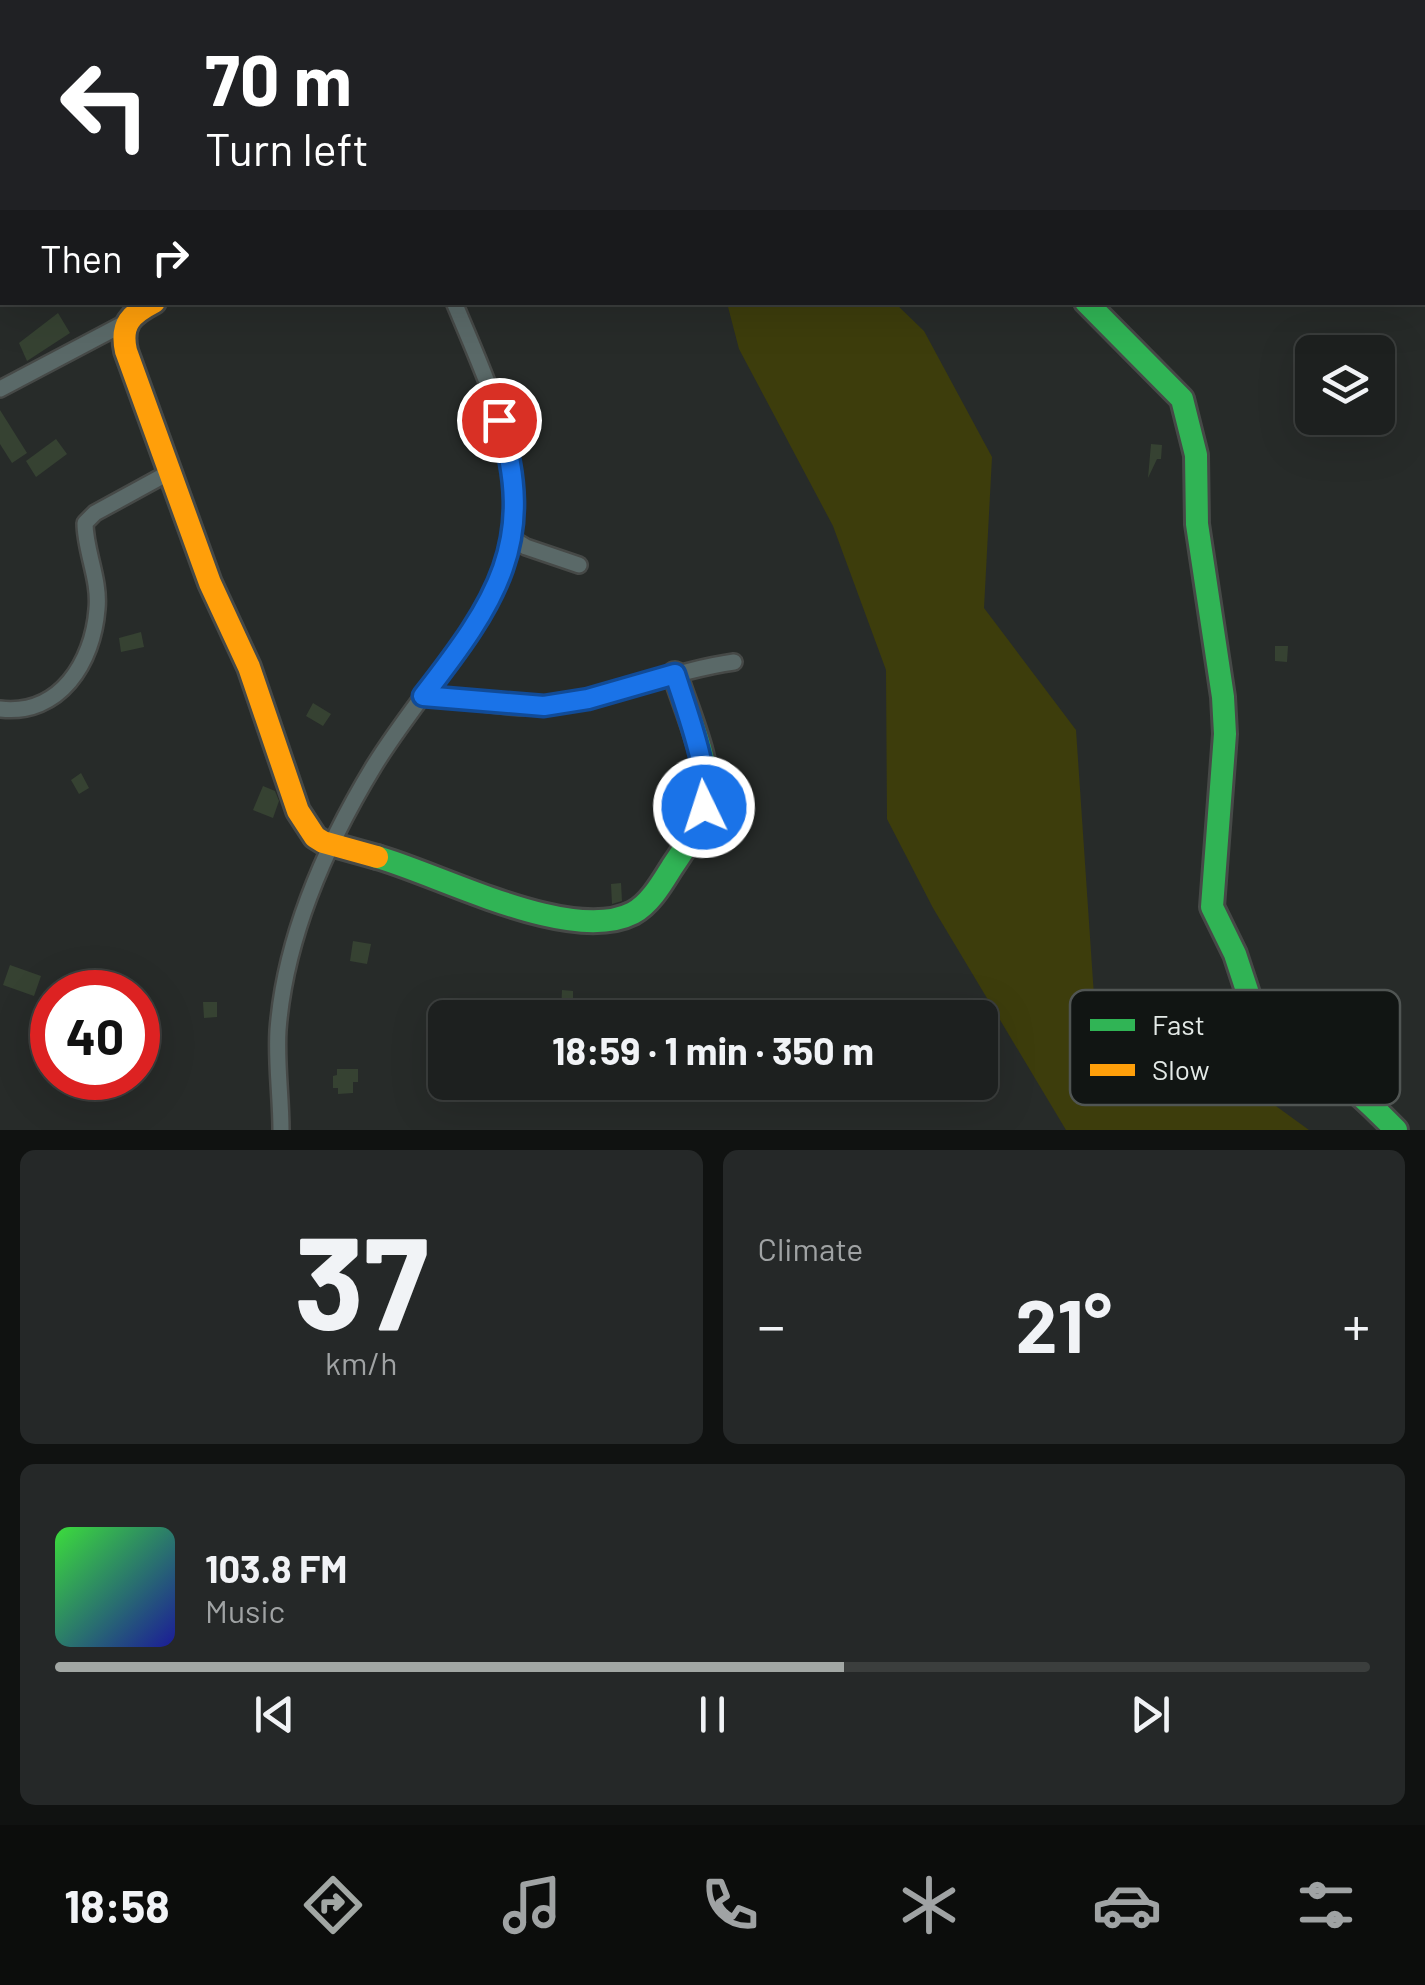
<!DOCTYPE html>
<html lang="en">
<head>
<meta charset="utf-8">
<style>
  :root { --surface:#1d201f; --page:#252828; --text:#f1f3f6; --muted:#a0a3a4; --line:#3b3e3d; --accent:#a2a7a4 }
  body { margin:0; font-family:Barlow,sans-serif; background:var(--page); color:var(--text); height:100vh; display:flex; flex-direction:column; font-size:38px; white-space:nowrap }
  * { box-sizing:border-box; margin:0 }
  p { font-size:32px; color:var(--muted) }
  .icon { flex:none; width:55px; height:55px; fill:none; stroke:currentColor; stroke-width:2; stroke-linecap:round; stroke-linejoin:round }
  .map { position:relative; height:1130px; overflow:hidden }
  .sheet { display:flex; flex-direction:column; gap:20px; padding:20px; background:#101211; flex:1 }
  .sheet>* { flex:none }
  .guide { position:absolute; left:0px; top:0px; width:1425px; height:305px; box-shadow:0 10px 40px #0002,0 0 0 2px var(--line); background:#202124; color:#fff; overflow:hidden }
  .tools { position:absolute; left:1295px; top:335px; display:grid; gap:20px }
  .tools a { display:grid; place-items:center; width:100px; height:100px; border-radius:15px; background:var(--surface); box-shadow:0 10px 40px #0002,0 0 0 2px var(--line); font-size:50px }
  .speed { position:absolute; left:30px; top:970px; display:flex; gap:20px; font-size:50px; font-weight:700; text-align:center }
  .speed>* { display:grid; place-content:center; width:130px; height:130px; border-radius:50%; background:var(--surface); box-shadow:0 10px 40px #0002,0 0 0 2px var(--line); line-height:1 }
  .speed .limit { border:15px solid #d22; background:#fff; color:#111 }
  .pin { position:absolute; display:grid; place-items:center; width:85px; height:85px; color:#fff; margin:-42px; border:5px solid #fff; border-radius:50%; box-shadow:0 2px 10px #0007 }
  .me { position:absolute; width:110px; margin:-55px; rotate:356deg; stroke-linejoin:round; filter:drop-shadow(0 0 8px #0008) }
  .turn { display:flex; align-items:center; gap:35px; height:210px; padding:0 40px; font-size:45px }
  .turn .icon { width:130px; height:130px; stroke-width:2.5 }
  .turn b { display:block; font-size:70px; line-height:85px }
  .then { display:flex; align-items:center; height:95px; padding:0 40px; background:#0003; gap:20px; font-size:38px }
  .big { font-size:75px; font-weight:700; line-height:1.1 }
  .sheet .widget { flex:1; display:flex; flex-direction:column; justify-content:center; gap:15px; min-width:0; padding:0 35px; border-radius:15px; background:var(--page) }
  .sheet .dial { align-items:center; gap:0 }
  .dial b { font-size:130px; line-height:1 }
  .song { display:flex; align-items:center; gap:30px }
  .cover { width:120px; height:120px; border-radius:15px; background:linear-gradient(135deg,hsl(120 70% 55%),hsl(240 70% 35%)) }
  .played { height:10px; border-radius:5px; background:linear-gradient(90deg,var(--accent) 60%,var(--line) 60%) }
  .keys { display:flex; justify-content:space-around; direction:ltr }
  .heat { display:flex; justify-content:space-between; align-items:center; font-size:55px; direction:ltr }
  .sheet .tiles { flex:1; display:grid; gap:20px; grid-template-columns:1fr 1fr }
  .widget:last-child { grid-column:span 2 }
  .trip { position:absolute; left:428px; top:1000px; width:570px; height:100px; border-radius:15px; background:var(--surface); box-shadow:0 10px 40px #0002,0 0 0 2px var(--line); font-weight:700; line-height:100px; text-align:center }
  .menu { display:flex; height:160px; justify-content:space-around; align-items:center; background:#0c0d0c; color:var(--muted) }
  .menu .icon { width:70px; height:70px }
  .menu .current { color:var(--accent) }
  .menu b { font-size:45px; color:var(--text) }
  .map>svg:first-child { display:block }
  .green { fill:#3d3d0c }
  .building { fill:#364232 }
  .lines { fill:none; stroke-linecap:round; stroke-linejoin:round }
  .street-casing { stroke:#464947; stroke-width:20 }
  .fast-casing { stroke:#464947; stroke-width:28 }
  .slow-casing { stroke:#464947; stroke-width:28 }
  .street { stroke:#5a6968; stroke-width:15 }
  .fast { stroke:#30b455; stroke-width:22 }
  .slow { stroke:#ff9f0a; stroke-width:22 }
  .route-casing { stroke:#114b97; stroke-width:25 }
  .route { stroke:#1a73e8; stroke-width:18 }
  .key { fill:#111513; stroke:#505553; stroke-width:2.5 }
  .key-label { font-size:28px; fill:#e4eae7 }
</style>
</head>
<body>
<div class="map">
<svg width="1425" height="1130" viewBox="0 0 1425 1130">
  <rect width="100%" height="100%" fill="#272b29"/>
  <path class="green" d="M727,303H895L924,331L992,457L984,608L1076,730L1094,996L1262,1096L1309,1130H1066L933,908L887,819L886,670L833,526L739,349Z"/>
  <g class="building">
    <path d="M58,313L70,333L27,361L19,343Z"/>
    <path d="M0,410L27,453L12,463L0,444Z"/>
    <path d="M56,439L67,454L36,477L26,461Z"/>
    <path d="M1151,444L1162,445L1161,459H1157L1148,478Z"/>
    <path d="M141,632L144,647L121,652L119,638Z"/>
    <path d="M1275,646H1288L1287,662L1275,661Z"/>
    <path d="M313,703L331,714L323,726L306,716Z"/>
    <path d="M81,773L89,788L79,794L71,780Z"/>
    <path d="M263,786L275,791L279,801L273,818L253,810Z"/>
    <path d="M621,883L622,901L612,904L611,884Z"/>
    <path d="M353,941L371,944L367,964L350,961Z"/>
    <path d="M10,965L41,976L34,996L3,985Z"/>
    <path d="M562,990L573,991V1011H561Z"/>
    <path d="M203,1002H217V1017L204,1018Z"/>
    <path d="M337,1069H358V1082H353V1093L338,1094V1088H333V1076L337,1075Z"/>
  </g>
  <g class="lines">
    <g class="street-casing">
      <g id="street">
        <path d="M803,0L804,2"/>
        <path d="M388,2L389,0"/>
        <path d="M0,230L2,233"/>
        <path d="M0,389L125,323"/>
        <path d="M511,538L526,547L579,565"/>
        <path d="M423,696C463,698 506,710 546,706C610,700 670,671 734,662"/>
        <path d="M0,709C60,716 93,662 97,609C100,579 85,551 85,523L95,513L170,472"/>
        <path d="M281,1130C281,1097 276,1063 278,1030C285,937 326,845 374,766C408,711 451,663 485,609C546,497 498,409 454,302"/>
      </g>
    </g>
    <g class="fast-casing">
      <g id="fast">
        <path d="M1086,302L1182,399L1196,455L1197,524L1223,697L1225,734L1212,907L1235,954L1257,1021C1311,1050 1353,1086 1396,1130"/>
        <path d="M377,857C441,875 571,945 633,913C650,904 662,883 672,867C685,848 702,823 706,799C712,766 685,707 675,674"/>
      </g>
    </g>
    <g class="slow-casing">
      <path id="slow" d="M154,302C131,314 120,324 126,351L210,583L249,667L298,811L315,837L323,842L377,857"/>
    </g>
    <use href="#street" class="street"/>
    <use href="#fast" class="fast"/>
    <use href="#slow" class="slow"/>
  </g>
  <g class="lines">
    <g class="route-casing">
      <path id="route" d="M499,420C538,541 496,602 423,696L544,706L588,699L675,674C685,706 712,778 704,807"/>
    </g>
    <use href="#route" class="route"/>
  </g>
  <rect x="1070" y="990" width="330" height="115" rx="15" class="key"/>
  <rect x="1090" y="1019" width="45" height="12" fill="#30b455"/>
  <rect x="1090" y="1064" width="45" height="12" fill="#ff9f0a"/>
  <g class="key-label">
    <text x="1152" y="1035">Fast</text>
    <text x="1152" y="1080">Slow</text>
  </g>
</svg>
<div class="tools">
<a><svg class="icon" aria-label="layers" viewBox="0 0 24 24"><path d="M12 4l9 5-9 5-9-5zM3 14l9 5 9-5"/></svg></a>
</div>
<div class="speed"><div class="limit">40</div></div>
<div class="pin" style="left:499px;top:420px;background:#d93025"><svg class="icon" aria-label="arrive" viewBox="0 0 24 24"><path d="M6 21V4h12l-3 4 3 4H6"/></svg></div>
<svg class="me" style="left:704px;top:807px" viewBox="-20 -20 40 40"><circle r="17" fill="#1a73e8" stroke="#fff" stroke-width="3"/><path d="M0-11L8 9 0 5-8 9z" fill="#fff"/></svg>
<div class="trip">18:59 · 1 min · 350 m</div>
<div class="guide">
<div class="turn"><svg class="icon" aria-label="left" viewBox="0 0 24 24"><path d="M17 20v-9H6M10 6l-5 5 5 5"/></svg><div><b>70 m</b>Turn left</div></div>
<div class="then">Then<svg class="icon" aria-label="right" viewBox="0 0 24 24"><path d="M7 20v-9h11M14 6l5 5-5 5"/></svg></div>
</div>
</div>
<section class="sheet">
<div class="tiles">
<div class="widget dial"><b>37</b><p>km/h</p></div>
<div class="widget"><p>Climate</p>
<div class="heat"><a>−</a><b class="big">21°</b><a>+</a></div>
</div>
<div class="widget">
<div class="song"><i class="cover"></i><div><b>103.8 FM</b><p>Music</p></div></div>
<div class="played"></div>
<div class="keys"><svg class="icon" aria-label="previous" viewBox="0 0 24 24"><path d="M18 5L8 12l10 7zM5 5v14"/></svg><svg class="icon" aria-label="pause" viewBox="0 0 24 24"><path d="M8 5v14M16 5v14"/></svg><svg class="icon" aria-label="next" viewBox="0 0 24 24"><path d="M6 5l10 7-10 7zM19 5v14"/></svg></div>
</div>
</div>
</section>
<nav class="menu">
<b>18:58</b>
<svg class="icon current" aria-label="directions" viewBox="0 0 24 24"><path d="M12 3l9 9-9 9-9-9zM9 14v-3h6M13 9l2 2-2 2"/></svg>
<svg class="icon" aria-label="music" viewBox="0 0 24 24"><path d="M9 18V5l10-2v13"/><circle cx="6" cy="18" r="3"/><circle cx="16" cy="16" r="3"/></svg>
<svg class="icon" aria-label="phone" viewBox="0 0 24 24"><path d="M5 4h4l2 5-3 2q2 4 5 5l2-3 5 2v4C11 20 4 13 5 4z"/></svg>
<svg class="icon" aria-label="climate" viewBox="0 0 24 24"><path d="M12 3v18M4 7l16 10M4 17L20 7"/></svg>
<svg class="icon" aria-label="car" viewBox="0 0 24 24"><path d="M5 17H2v-5l4-1 3-4h7l3 4 3 1v5h-3M9 17h6M6 11h13"/><circle cx="7" cy="17" r="2"/><circle cx="17" cy="17" r="2"/></svg>
<svg class="icon" aria-label="filters" viewBox="0 0 24 24"><path d="M4 7h16M4 17h16"/><circle cx="9" cy="7" r="2"/><circle cx="15" cy="17" r="2"/></svg>
</nav>
</body>
</html>
